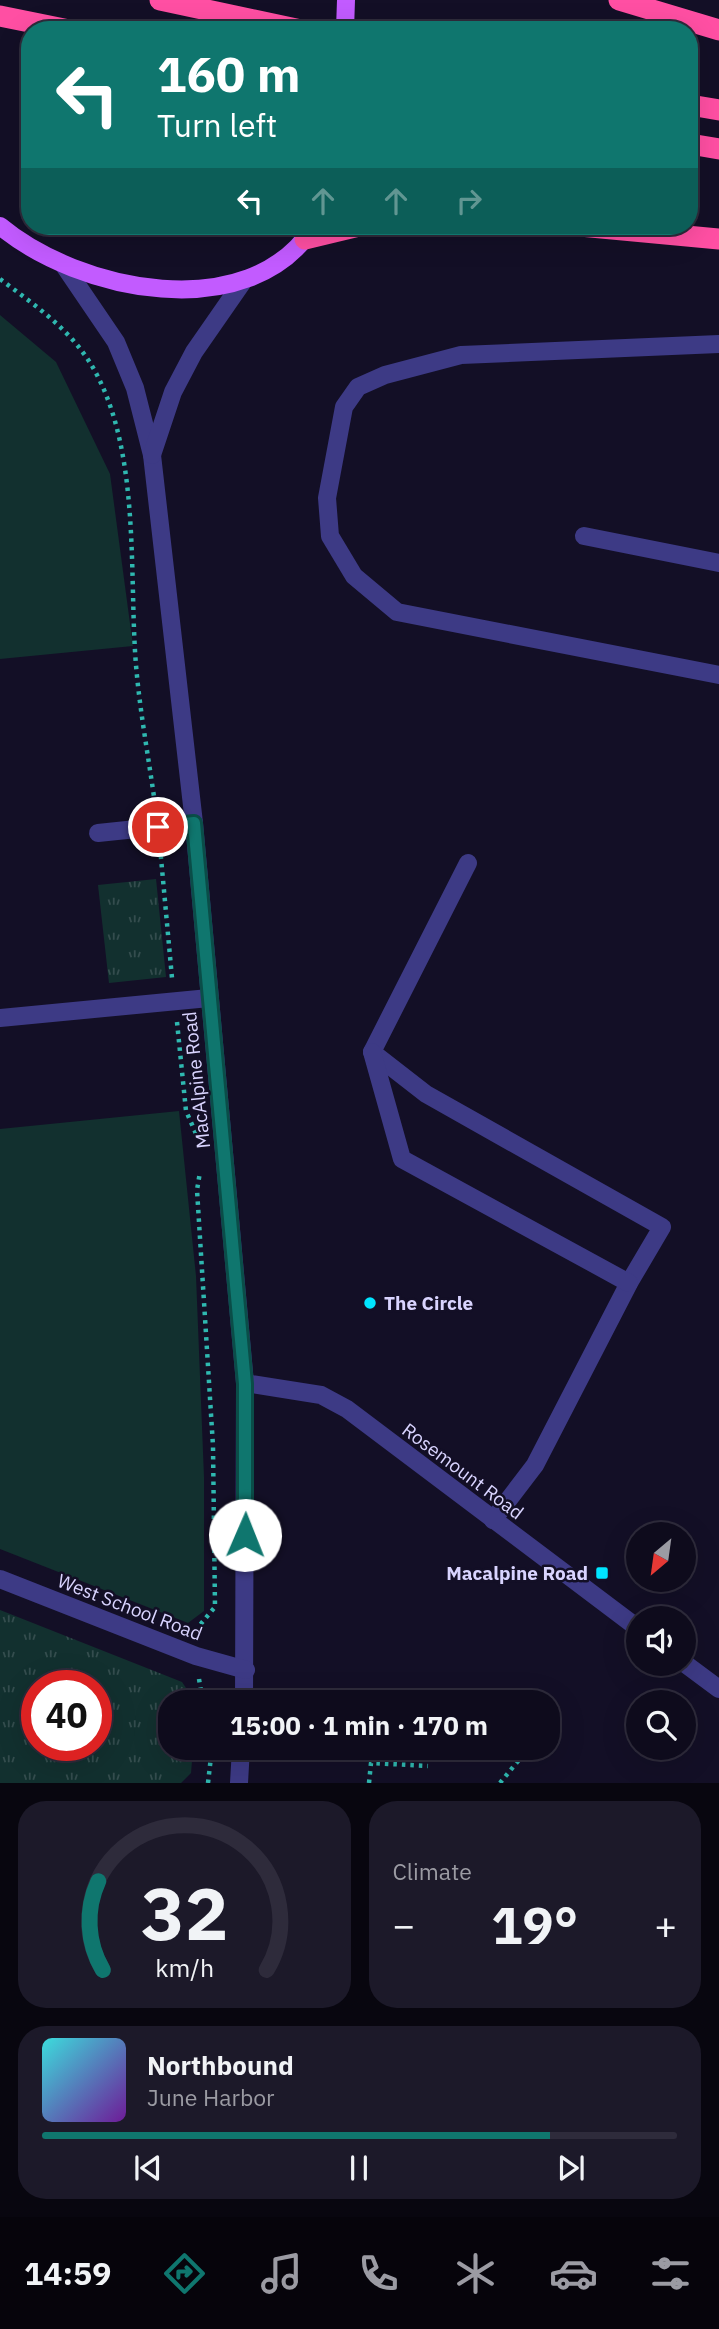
<!DOCTYPE html>
<html lang="en">
<head>
<meta charset="utf-8">
<style>
  :root { --surface:#0e0b1c; --page:#1c1929; --text:#f1f3f6; --muted:#9b9ba3; --line:#2e2b3b; --accent:#0f766e }
  body { margin:0; font-family:"IBM Plex Sans",sans-serif; background:var(--page); color:var(--text); height:100vh; display:flex; flex-direction:column; font-size:26px; white-space:nowrap }
  * { box-sizing:border-box; margin:0 }
  p { font-size:23px; color:var(--muted) }
  .icon { flex:none; width:38px; height:38px; fill:none; stroke:currentColor; stroke-width:2; stroke-linecap:round; stroke-linejoin:round }
  .map { position:relative; height:1783px; overflow:hidden }
  .drawer { display:flex; flex-direction:column; gap:18px; padding:18px; background:#08060f; flex:1 }
  .drawer>* { flex:none }
  .top-card { position:absolute; left:21px; top:21px; width:677px; height:214px; border-radius:28px; box-shadow:0 7px 28px #0002,0 0 0 2px var(--line); background:#0f766e; color:#fff; overflow:hidden }
  .needle { width:46px; rotate:209deg }
  .tools { position:absolute; left:626px; top:1522px; display:grid; gap:14px }
  .tools a { display:grid; place-items:center; width:70px; height:70px; border-radius:50%; background:var(--surface); box-shadow:0 7px 28px #0002,0 0 0 2px var(--line); font-size:35px }
  .speed { position:absolute; left:21px; top:1670px; display:flex; gap:14px; font-size:35px; font-weight:700; text-align:center }
  .speed>* { display:grid; place-content:center; width:91px; height:91px; border-radius:50%; background:var(--surface); box-shadow:0 7px 28px #0002,0 0 0 2px var(--line); line-height:1 }
  .speed .limit { border:10px solid #d22; background:#fff; color:#111 }
  .pin { position:absolute; display:grid; place-items:center; width:60px; height:60px; color:#fff; margin:-30px; border:4px solid #fff; border-radius:50%; box-shadow:0 2px 7px #0007 }
  .me { position:absolute; width:77px; margin:-38px; rotate:1deg; stroke-linejoin:round; filter:drop-shadow(0 0 5px #0008) }
  .turn { display:flex; align-items:center; gap:24px; height:147px; padding:0 21px; font-size:32px }
  .turn .icon { width:91px; height:91px; stroke-width:2.5 }
  .turn b { display:block; font-size:49px; line-height:60px }
  .lanes { display:flex; align-items:center; height:66px; padding:0 21px; background:#0003; justify-content:center; gap:35px; direction:ltr }
  .lanes .off { opacity:.35 }
  .big { font-size:52px; font-weight:700; line-height:1.1 }
  .drawer .card { flex:1; display:flex; flex-direction:column; justify-content:center; gap:10px; min-width:0; padding:0 24px; border-radius:28px; background:var(--page) }
  .drawer .dial { align-items:center; gap:0 }
  .dial svg { height:182px; overflow:visible; fill:none; stroke:var(--line); stroke-width:7; stroke-linecap:round; text-anchor:middle }
  .dial text { fill:var(--text); stroke:none }
  .song { display:flex; align-items:center; gap:21px }
  .cover { width:84px; height:84px; border-radius:10px; background:linear-gradient(135deg,hsl(180 70% 55%),hsl(280 70% 35%)) }
  .played { height:7px; border-radius:4px; background:linear-gradient(90deg,var(--accent) 80%,var(--line) 80%) }
  .keys { display:flex; justify-content:space-around; direction:ltr }
  .heat { display:flex; justify-content:space-between; align-items:center; font-size:38px; direction:ltr }
  .drawer .tiles { flex:1; display:grid; gap:18px; grid-template-columns:1fr 1fr }
  .card:last-child { grid-column:span 2 }
  .trip { position:absolute; left:158px; top:1690px; width:402px; height:70px; border-radius:28px; background:var(--surface); box-shadow:0 7px 28px #0002,0 0 0 2px var(--line); font-weight:700; line-height:70px; text-align:center }
  .dock { display:flex; height:112px; justify-content:space-around; align-items:center; background:#06040b; color:var(--muted) }
  .dock .icon { width:49px; height:49px }
  .dock .selected { color:var(--accent) }
  .dock b { font-size:32px; color:var(--text) }
  .map>svg:first-child { display:block }
  .grass { fill:url(#grass-tufts); fill-rule:evenodd }
  .park { fill:#12302f }
  .lines { fill:none; stroke-linecap:round; stroke-linejoin:round }
  .path { stroke:#2fb8b0; stroke-width:4.5; stroke-dasharray:3.5 5; stroke-linecap:butt }
  .minor { stroke:#3d3a85; stroke-width:18 }
  .major { stroke:#c25bff; stroke-width:18 }
  .highway { stroke:#ff4fa3; stroke-width:21 }
  .route-casing { stroke:#0a4d48; stroke-width:18 }
  .route { stroke:#0f766e; stroke-width:12 }
  .poi-dot { fill:#00e5ff; stroke:#130f26; stroke-width:2.5 }
  .labels { text-anchor:middle; stroke-width:5; stroke-linejoin:round; paint-order:stroke }
  .street-label { font-size:19px; fill:#d9d4ff; stroke:#130f26 }
  .poi-label { font-size:19px; font-weight:bold; fill:#d9d4ff; stroke:#130f26; text-anchor:start }
</style>
</head>
<body>
<div class="map">
<svg width="719" height="1783" viewBox="0 0 719 1783">
  <defs>
    <pattern id="grass-tufts" width="24" height="20" patternUnits="userSpaceOnUse" patternTransform="scale(1.75)"><rect width="24" height="20" fill="#12302f"/><path d="M3 7l-1-3M5 7V3M7 7l1-3M15 17l-1-3M17 17v-4M19 17l1-3" fill="none" stroke="#344d4e"/></pattern>
  </defs>
  <rect width="100%" height="100%" fill="#130f26"/>
  <g class="grass">
    <path d="M156,879L166,977L109,983L98,885Z"/>
    <path d="M0,1610L182,1682L196,1703H170V1748H193L191,1773L181,1783H0ZM37,1685H96V1745H37Z"/>
  </g>
  <g class="park">
    <path d="M0,315L56,362L110,474L133,646L0,659Z"/>
    <path d="M179,1111L196,1276L204,1477V1611L188,1623L0,1549V1129Z"/>
  </g>
  <g class="lines">
    <g class="path">
      <path d="M0,279C37,307 75,332 97,375C138,454 130,564 135,651C138,702 148,753 155,804"/>
      <path d="M160,847L172,978"/>
      <path d="M177,1022L186,1111L197,1136"/>
      <path d="M198,1632L199,1626L215,1607L213,1446L197,1190L200,1172"/>
      <path d="M199,1679L201,1691L209,1703"/>
      <path d="M208,1783L212,1748"/>
      <path d="M369,1783L371,1763L428,1766"/>
      <path d="M500,1783L527,1750"/>
    </g>
    <g class="minor">
      <path d="M65,267L116,342L135,388L152,455L194,823L245,1383L244,1703"/>
      <path d="M719,344L461,355L385,375L358,387L344,407L327,498L330,536L354,576L397,612L719,675"/>
      <path d="M152,455L173,392L194,352L244,280"/>
      <path d="M584,536L719,563"/>
      <path d="M98,833L194,823"/>
      <path d="M468,863L372,1052L426,1094L662,1227L629,1283L535,1465L493,1520"/>
      <path d="M0,1018L209,998"/>
      <path d="M372,1052L402,1159L629,1283"/>
      <path d="M245,1383L321,1395L347,1409L639,1629"/>
      <path d="M0,1579L196,1656L246,1670"/>
      <path d="M684,1663L719,1689"/>
      <path d="M239,1783L241,1748"/>
    </g>
    <g class="major">
      <path d="M345,30L346,0"/>
      <path d="M0,226C78,291 249,328 314,226"/>
    </g>
    <g class="highway">
      <path d="M160,0L301,30"/>
      <path d="M619,0L719,30"/>
      <path d="M0,16L69,30"/>
      <path d="M690,105L719,110"/>
      <path d="M690,144L719,149"/>
      <path d="M580,226L719,239"/>
      <path d="M305,239L359,226"/>
    </g>
  </g>
  <g class="lines">
    <g class="route-casing">
      <path id="route" d="M158,827L194,823L245,1384V1535"/>
    </g>
    <use href="#route" class="route"/>
  </g>
  <g class="poi-dot">
    <circle cx="370" cy="1303" r="7"/>
    <rect x="595" y="1566" width="14" height="14" rx="3.5"/>
  </g>
  <g class="labels">
    <g class="street-label">
      <text transform="translate(196 1080) rotate(-96)" y="7">MacAlpine Road</text>
      <text transform="translate(463 1471) rotate(37)" y="7">Rosemount Road</text>
      <text transform="translate(130 1607) rotate(21)" y="7">West School Road</text>
    </g>
    <g class="poi-label">
      <text x="384" y="1310">The Circle</text>
      <text x="588" y="1580" text-anchor="end">Macalpine Road</text>
    </g>
  </g>
</svg>
<div class="tools">
<a><svg class="needle" viewBox="-14 -14 28 28"><path d="M0-13l5 13h-10z" fill="#e53935"/><path d="M0 13l5-13h-10z" fill="#9b9ba3"/></svg></a>
<a><svg class="icon" aria-label="sound" viewBox="0 0 24 24"><path d="M4 9h4l5-4v14l-5-4H4zM17 9q2 3 0 6"/></svg></a>
<a><svg class="icon" aria-label="search" viewBox="0 0 24 24"><circle cx="10" cy="10" r="6"/><path d="M15 15l6 6"/></svg></a>
</div>
<div class="speed"><div class="limit">40</div></div>
<div class="pin" style="left:158px;top:827px;background:#d93025"><svg class="icon" aria-label="arrive" viewBox="0 0 24 24"><path d="M6 21V4h12l-3 4 3 4H6"/></svg></div>
<svg class="me" style="left:245px;top:1535px" viewBox="-20 -20 40 40"><circle r="19" fill="#fff"/><path d="M0-13L10 11 0 6-10 11z" fill="#0f766e"/></svg>
<div class="trip">15:00 · 1 min · 170 m</div>
<div class="top-card">
<div class="turn"><svg class="icon" aria-label="left" viewBox="0 0 24 24"><path d="M17 20v-9H6M10 6l-5 5 5 5"/></svg><div><b>160 m</b>Turn left</div></div>
<div class="lanes"><svg class="icon" aria-label="left" viewBox="0 0 24 24"><path d="M17 20v-9H6M10 6l-5 5 5 5"/></svg><svg class="icon off" aria-label="ahead" viewBox="0 0 24 24"><path d="M12 20V5M6 11l6-6 6 6"/></svg><svg class="icon off" aria-label="ahead" viewBox="0 0 24 24"><path d="M12 20V5M6 11l6-6 6 6"/></svg><svg class="icon off" aria-label="right" viewBox="0 0 24 24"><path d="M7 20v-9h11M14 6l5 5-5 5"/></svg></div>
</div>
</div>
<section class="drawer">
<div class="tiles">
<div class="card dial"><svg viewBox="0 0 100 80">
<path d="M14 69A42 42 0 1 1 86 69"/>
<path d="M14 69A42 42 0 0 1 12 30" stroke="#0f766e"/>
<text x="50" y="56" font-size="32" font-weight="700">32</text>
<text x="50" y="72" font-size="11">km/h</text>
</svg></div>
<div class="card"><p>Climate</p>
<div class="heat"><a>−</a><b class="big">19°</b><a>+</a></div>
</div>
<div class="card">
<div class="song"><i class="cover"></i><div><b>Northbound</b><p>June Harbor</p></div></div>
<div class="played"></div>
<div class="keys"><svg class="icon" aria-label="previous" viewBox="0 0 24 24"><path d="M18 5L8 12l10 7zM5 5v14"/></svg><svg class="icon" aria-label="pause" viewBox="0 0 24 24"><path d="M8 5v14M16 5v14"/></svg><svg class="icon" aria-label="next" viewBox="0 0 24 24"><path d="M6 5l10 7-10 7zM19 5v14"/></svg></div>
</div>
</div>
</section>
<nav class="dock">
<b>14:59</b>
<svg class="icon selected" aria-label="directions" viewBox="0 0 24 24"><path d="M12 3l9 9-9 9-9-9zM9 14v-3h6M13 9l2 2-2 2"/></svg>
<svg class="icon" aria-label="music" viewBox="0 0 24 24"><path d="M9 18V5l10-2v13"/><circle cx="6" cy="18" r="3"/><circle cx="16" cy="16" r="3"/></svg>
<svg class="icon" aria-label="phone" viewBox="0 0 24 24"><path d="M5 4h4l2 5-3 2q2 4 5 5l2-3 5 2v4C11 20 4 13 5 4z"/></svg>
<svg class="icon" aria-label="climate" viewBox="0 0 24 24"><path d="M12 3v18M4 7l16 10M4 17L20 7"/></svg>
<svg class="icon" aria-label="car" viewBox="0 0 24 24"><path d="M5 17H2v-5l4-1 3-4h7l3 4 3 1v5h-3M9 17h6M6 11h13"/><circle cx="7" cy="17" r="2"/><circle cx="17" cy="17" r="2"/></svg>
<svg class="icon" aria-label="filters" viewBox="0 0 24 24"><path d="M4 7h16M4 17h16"/><circle cx="9" cy="7" r="2"/><circle cx="15" cy="17" r="2"/></svg>
</nav>
</body>
</html>
